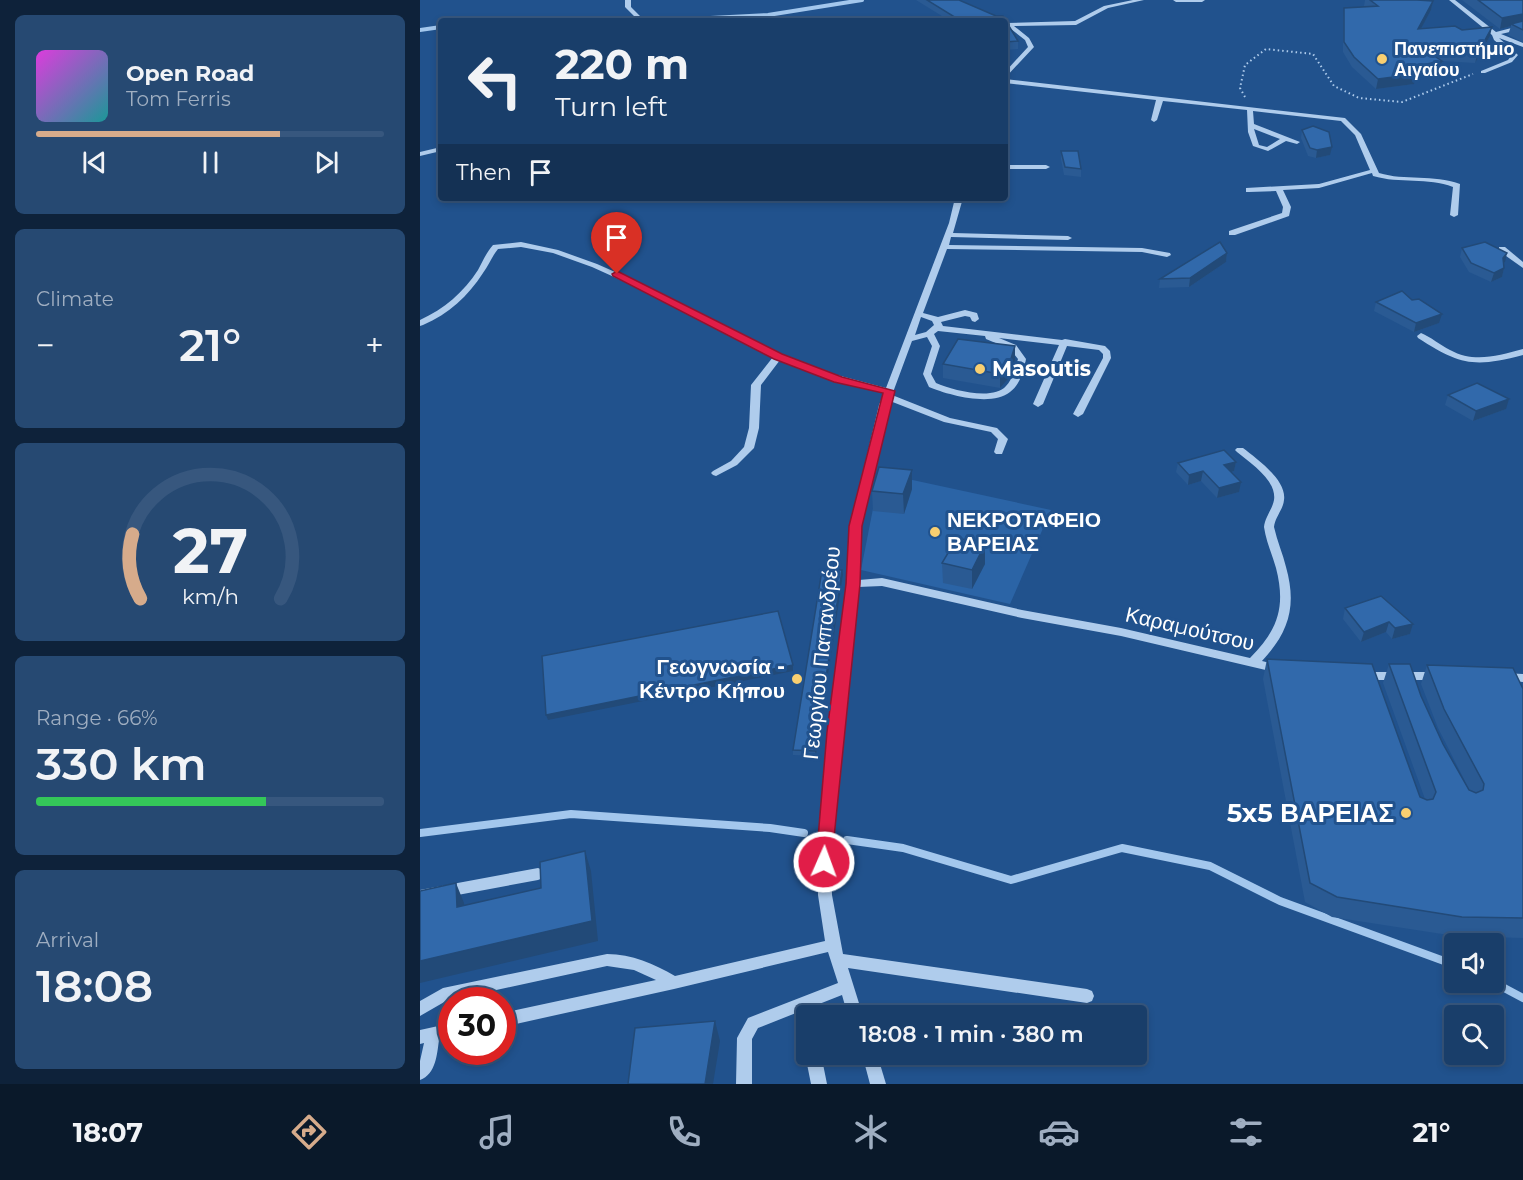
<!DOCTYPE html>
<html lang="en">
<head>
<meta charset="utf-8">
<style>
  :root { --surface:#193e6a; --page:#264972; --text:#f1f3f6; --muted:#9faec1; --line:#37577e; --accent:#d6ab8b }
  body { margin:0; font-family:Montserrat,sans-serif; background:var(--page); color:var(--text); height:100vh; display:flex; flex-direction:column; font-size:22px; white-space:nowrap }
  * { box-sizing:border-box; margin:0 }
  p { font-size:20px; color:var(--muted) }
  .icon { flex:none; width:33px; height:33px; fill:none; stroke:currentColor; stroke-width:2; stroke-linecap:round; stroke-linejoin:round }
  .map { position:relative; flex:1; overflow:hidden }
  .panel { display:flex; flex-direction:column; gap:15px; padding:15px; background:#0e223a; width:420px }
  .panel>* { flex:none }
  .hud { position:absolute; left:18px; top:18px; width:570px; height:183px; border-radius:6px; box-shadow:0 3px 9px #0003,0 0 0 2px var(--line); background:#193e6a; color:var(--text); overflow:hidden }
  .tools { position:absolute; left:1024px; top:933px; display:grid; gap:12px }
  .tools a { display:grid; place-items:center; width:60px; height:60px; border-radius:6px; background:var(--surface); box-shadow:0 3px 9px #0003,0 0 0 2px var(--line); font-size:30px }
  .speed { position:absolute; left:18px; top:987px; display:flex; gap:12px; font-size:30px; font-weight:700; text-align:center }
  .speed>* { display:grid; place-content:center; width:78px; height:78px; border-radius:50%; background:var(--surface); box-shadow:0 3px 9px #0003,0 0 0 2px var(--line); line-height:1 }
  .speed .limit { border:9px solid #d22; background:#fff; color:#111 }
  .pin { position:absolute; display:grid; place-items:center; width:51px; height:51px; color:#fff; margin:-62px -26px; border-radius:50% 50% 50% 0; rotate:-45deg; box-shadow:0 0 6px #0007 }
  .pin .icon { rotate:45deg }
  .me { position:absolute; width:66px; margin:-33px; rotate:2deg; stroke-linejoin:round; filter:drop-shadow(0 0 4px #0008) }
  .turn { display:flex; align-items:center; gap:21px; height:126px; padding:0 18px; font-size:27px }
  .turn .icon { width:78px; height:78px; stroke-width:2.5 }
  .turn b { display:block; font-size:42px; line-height:51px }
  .then { display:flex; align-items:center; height:57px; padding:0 18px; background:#0003; gap:12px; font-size:22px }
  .big { font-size:45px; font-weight:600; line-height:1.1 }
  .panel .tile { flex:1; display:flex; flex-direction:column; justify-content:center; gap:9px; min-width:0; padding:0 21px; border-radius:9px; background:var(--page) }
  .panel .dial { align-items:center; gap:0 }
  .dial svg { height:156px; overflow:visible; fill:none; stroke:var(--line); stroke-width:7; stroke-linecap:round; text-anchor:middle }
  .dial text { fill:var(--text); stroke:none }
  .song { display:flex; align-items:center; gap:18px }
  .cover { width:72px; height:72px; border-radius:9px; background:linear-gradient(135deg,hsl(300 70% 55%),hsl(180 70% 35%)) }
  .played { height:6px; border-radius:3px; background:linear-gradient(90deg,var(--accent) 70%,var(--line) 70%) }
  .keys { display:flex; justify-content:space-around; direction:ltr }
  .heat { display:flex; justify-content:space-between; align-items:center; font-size:33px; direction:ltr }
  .charge { height:9px; border-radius:4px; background:linear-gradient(90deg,#34c759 66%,var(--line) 0) }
  .trip { position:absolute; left:376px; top:1005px; width:351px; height:60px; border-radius:6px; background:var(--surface); box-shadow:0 3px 9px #0003,0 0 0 2px var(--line); font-weight:600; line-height:60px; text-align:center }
  .dock { display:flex; height:96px; justify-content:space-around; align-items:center; background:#0a192a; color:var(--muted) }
  .dock .icon { width:42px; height:42px }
  .dock .selected { color:var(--accent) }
  .dock b { font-size:27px; color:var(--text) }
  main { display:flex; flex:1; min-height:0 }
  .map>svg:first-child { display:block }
  .green { fill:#2b64a6 }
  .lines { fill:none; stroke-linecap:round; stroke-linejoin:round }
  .stream-far1 { stroke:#a3c7ed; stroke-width:4 }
  .stream { stroke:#a3c7ed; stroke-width:8 }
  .path { stroke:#afccec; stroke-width:2; stroke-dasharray:1.5 3; stroke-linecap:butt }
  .minor { fill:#afccec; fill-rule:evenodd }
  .wall { fill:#2a5a93 }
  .shaded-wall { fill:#224a78 }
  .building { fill:#3169ab; stroke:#224a78; stroke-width:1.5 }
  .route { fill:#e11d48; stroke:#92132f; stroke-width:1.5 }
  .poi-dot { fill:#f8cf71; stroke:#21528d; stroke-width:2 }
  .labels { text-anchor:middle; stroke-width:6; stroke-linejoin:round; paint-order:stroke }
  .far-poi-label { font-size:18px; font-weight:bold; fill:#fff; stroke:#21528d; text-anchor:start }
  .poi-label { font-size:21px; font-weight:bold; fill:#fff; stroke:#21528d; text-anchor:start }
  .street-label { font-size:21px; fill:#fff; stroke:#21528d }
  .near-poi-label { font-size:26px; font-weight:bold; fill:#fff; stroke:#21528d; text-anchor:end }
</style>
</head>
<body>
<main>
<section class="panel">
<div class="tile">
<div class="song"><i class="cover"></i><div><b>Open Road</b><p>Tom Ferris</p></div></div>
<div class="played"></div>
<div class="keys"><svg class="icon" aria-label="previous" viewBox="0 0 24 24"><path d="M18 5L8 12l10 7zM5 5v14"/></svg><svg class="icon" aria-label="pause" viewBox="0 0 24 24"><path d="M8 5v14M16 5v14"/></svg><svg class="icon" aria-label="next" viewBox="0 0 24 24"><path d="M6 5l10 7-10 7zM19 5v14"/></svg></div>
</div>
<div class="tile"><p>Climate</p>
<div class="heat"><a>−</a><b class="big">21°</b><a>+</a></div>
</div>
<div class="tile dial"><svg viewBox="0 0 100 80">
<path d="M14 69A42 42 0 1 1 86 69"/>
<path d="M14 69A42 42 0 0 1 10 36" stroke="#d6ab8b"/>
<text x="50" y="56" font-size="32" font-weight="700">27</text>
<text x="50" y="72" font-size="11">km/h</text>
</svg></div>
<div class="tile"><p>Range · 66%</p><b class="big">330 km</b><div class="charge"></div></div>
<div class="tile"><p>Arrival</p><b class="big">18:08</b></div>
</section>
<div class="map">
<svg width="1103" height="1084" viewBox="0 0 1103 1084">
  <rect width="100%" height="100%" fill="#21528d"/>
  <path class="green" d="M460,473L631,510L590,604L441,570Z"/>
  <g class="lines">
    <g class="stream-far1">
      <path d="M232,21L348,15L442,0"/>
      <path d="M0,30L21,27"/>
    </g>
    <g class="stream">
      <path d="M0,833L151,814L350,828L384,833"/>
      <path d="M427,840L483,848L591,880L702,848L790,866L860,901L1035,965"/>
      <path d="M1073,982L1103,998"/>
    </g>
    <path class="path" d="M825,97L820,88L825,65L846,49L893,54L914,86L939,98L982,102L1053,74"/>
    <g class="minor">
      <path d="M205,0H211V7L225,21H219L205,7Z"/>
      <path d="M713,0H724L688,8L656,25L594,26L609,38L614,47L585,78V72L608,47L605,40L586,25V23L655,21L684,6Z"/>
      <path d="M753,0H785L782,2H756Z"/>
      <path d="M1029,0H1035L1076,32L1103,25V29L1081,34L1103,43V47L1079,38L1098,55L1092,62L1065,73H1061V71L1088,60L1092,55L1074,40L1072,35Z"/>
      <path d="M585,79L925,118L941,134L959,173C985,181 1013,174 1040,184L1038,215L1034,217L1030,215L1033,187C1008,177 980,184 953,176L952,173L899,188L863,190L871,207L869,216L815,235H809V231L862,213L863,207L856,191L829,192H826V188L899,184L950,170L935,135L921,121L833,111L834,124L880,142L877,144L866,141L848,151L833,146L828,132L827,110L743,101L737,120L734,122L731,120L736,100L585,83ZM834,129L860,139L847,147L839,145Z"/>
      <path d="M21,147V151L0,156V152Z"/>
      <path d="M585,165H626L630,167L626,169H585Z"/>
      <path d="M535,198H543L533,233L648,236L652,238L648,240L531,237L529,245L722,248L750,253L751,255L747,257L722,252L527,249L503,313L518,317L545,310L557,313L559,319L555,322L552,321L550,317L545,316L521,322L523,326L642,340L645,339L685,346L690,351L691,358L663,414L658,417L653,414L683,358V354L679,350L647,346L623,404L618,407L613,404L639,345L579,338L596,345L606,359C604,370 600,385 590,392C572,407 528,395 509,387L503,374L512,346L507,337L492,341L472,395L530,418L577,428L588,439L582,454H576L574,452L578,439L571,432L524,422L470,401L440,527L439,580L462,578L602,610L701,628L830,658C858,630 866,607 856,568C852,554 846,541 844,527C845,517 852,510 854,500C857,480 830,463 817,452L815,450L817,448H823C837,459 867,480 864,500C863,510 855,517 854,527C857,541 863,554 866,567C877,606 869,632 842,661L862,666L864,669L862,672L858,673L701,636L602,618L462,586L438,587L411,846L412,895L423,954L667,989L672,991L674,996L672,1001L667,1003L428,968L443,1016H428L422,995L389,1008L391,1016H387V1036L382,1034L376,1013L338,1028L332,1039V1084H316L317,1038L328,1018L418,983L408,952L254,989L82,1027V1013L236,980L214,970L187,966L26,1001L0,1016V1001L23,988L187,954C212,954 234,964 255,976L405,941L398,895L397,846L428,584L430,527L459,405L464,393L411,379L360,360L341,385L339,428L334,448L317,465L296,476L293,475L291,473L293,471L311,461L324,447L329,428L331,385L353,357L214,286L172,267L133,253L101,247L78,249C72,256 69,265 63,273C48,296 29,314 3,325L0,326V320C24,309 44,292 58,270C63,261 66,253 73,245L101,242L138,250L177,264L220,283L364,355L417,375L466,388L529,223ZM501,317L512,321L514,325L506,332L495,335ZM518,331L565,336L566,339L590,349L598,359C595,368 593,379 586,386C573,401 532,390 516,383L511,374L520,346L514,334Z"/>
      <path d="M1079,247H1085L1103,262V268L1079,251Z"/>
      <path d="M1001,333C1011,337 1020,345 1030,350C1054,363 1077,356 1103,349V355C1054,368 1040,365 998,338L997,336Z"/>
      <path d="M942,672H1017L1021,673L1023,676L1021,679L1017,680H942L938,679L936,676L938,673Z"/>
      <path d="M1083,673L1103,674V682L1079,680L1077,677L1079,674Z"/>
      <path d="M118,868L123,870L125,874L123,878L118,880L0,902V890Z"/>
      <path d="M32,1023V1037L19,1040C17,1054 16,1074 0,1080V1061L4,1043L0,1044V1030Z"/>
      <path d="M387,1050V1054H401L407,1084H391L385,1054Z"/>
      <path d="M442,1054H457L466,1084H450Z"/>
    </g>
  </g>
  <g class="wall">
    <path d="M496,0H539L576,16H583L598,41V49L585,50V21H530Z"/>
    <path d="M945,0H997L1013,1L1011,10L1001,28L1042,30L1070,36L1055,63L1022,61L1020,71L996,76L994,84L956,89L932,67L923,52V18L924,8L945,7L944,6Z"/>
    <path d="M1042,0H1103V42L1088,35L1091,26L1080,29Z"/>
    <path d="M882,130L910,155L896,158L888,156L881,138Z"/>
    <path d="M641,151L661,169V177L644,175L641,159Z"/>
    <path d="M1042,248L1085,262L1084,263V268L1082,277L1071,282L1049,272L1040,257Z"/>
    <path d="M807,253L806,262L769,287L739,288L740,279Z"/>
    <path d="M956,302L1019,323L994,332L954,311Z"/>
    <path d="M595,360L588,379L580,388L523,378V364Z"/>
    <path d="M1028,395L1086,409L1053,421L1025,405Z"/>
    <path d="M816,462L814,471L812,472L819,492L797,498L781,481L768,485L756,472L758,463Z"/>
    <path d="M492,470V489L484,514L453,511L452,491Z"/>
    <path d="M565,544V564L552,589L523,583L522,563Z"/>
    <path d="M423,575L396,756L373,755V750Z"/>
    <path d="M925,608L993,624L990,634L972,639L966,632L941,642L923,619Z"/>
    <path d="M847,659L1000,797L1005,799L963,683L969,664L1001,696L1023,744L1049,790L1050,791L1018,728L1001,684L1007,665L1103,689V938L1035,936L912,917L885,902L843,679Z"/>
  </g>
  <g class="shaded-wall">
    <path d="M1013,1L1011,10L996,38L998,29Z"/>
    <path d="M1103,14V24H1091V26L1080,29L1082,18Z"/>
    <path d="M1072,27L1070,36L1055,63L1058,53Z"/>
    <path d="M1022,61L1020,71L996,76L994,84L956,89L958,79L987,68Z"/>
    <path d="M912,147L910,155L896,158L897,150Z"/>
    <path d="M807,253L806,262L769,287L770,278Z"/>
    <path d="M1087,253L1085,262L1080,267L1083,258Z"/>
    <path d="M1084,268L1082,277L1071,282L1074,273Z"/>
    <path d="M1022,314L1019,323L994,332L996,323Z"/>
    <path d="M595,346V360L588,379L580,388V374Z"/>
    <path d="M1089,399L1086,409L1053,421L1056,411Z"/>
    <path d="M816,462L814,471L803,475L804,465Z"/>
    <path d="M492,470V489L484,514L483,494Z"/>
    <path d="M783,471L781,481L768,485L769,475Z"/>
    <path d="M821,482L819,492L797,498L799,488Z"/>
    <path d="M565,544V564L552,589V570Z"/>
    <path d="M422,570L423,575L396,756L395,751Z"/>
    <path d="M969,622L966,632L941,642L944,632Z"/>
    <path d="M993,624L990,634L972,639L975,628Z"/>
    <path d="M373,665V671L128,720L126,715Z"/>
    <path d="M165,851L171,871L178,941L0,983V961L172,921Z"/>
    <path d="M36,883L44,903L45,927L37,907Z"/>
    <path d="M295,1021L300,1041L293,1084H285Z"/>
  </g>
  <g class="building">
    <path d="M507,0H539L576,16H583L598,41L585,42V21H541Z"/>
    <path d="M950,0H997L1013,1L998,29L1035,26L1042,30L1072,27L1058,53L1007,51L1022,61L987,68L996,74L958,79L934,57L924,42V8L958,6Z"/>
    <path d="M1058,0H1103V14L1082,18Z"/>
    <path d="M1103,21V30L1091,24Z"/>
    <path d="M893,126L909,132L912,147L897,150L890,148L882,130Z"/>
    <path d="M641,151H658L661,169L645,167Z"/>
    <path d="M800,242L807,253L770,278L740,279Z"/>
    <path d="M1065,242L1087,253L1083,258L1084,268L1074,273L1051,263L1042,248Z"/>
    <path d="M982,291L992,300L999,299L1022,314L996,323L956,302Z"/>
    <path d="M538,339L595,346L589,365L580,374L523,364Z"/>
    <path d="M1057,383L1089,399L1056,411L1028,395Z"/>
    <path d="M804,450L816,462L804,465L821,482L799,488L783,471L769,475L758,463Z"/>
    <path d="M459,467L492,470L483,494L452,491Z"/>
    <path d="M537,538L565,544L552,570L522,563Z"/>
    <path d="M402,570H422L395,751L373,750Z"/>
    <path d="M961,596L993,624L975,628L969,622L944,632L925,608Z"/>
    <path d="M358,611L373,665L126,715L122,656Z"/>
    <path d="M847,659L952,664L1000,797L1007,800L1013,799L1016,792L969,664H990L1001,696L1023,744L1049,790L1056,793L1063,790L1064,784L1024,709L1007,665L1093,668L1103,689V918L1042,917L917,897L890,883Z"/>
    <path d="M165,851L172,921L0,961V891L36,883L37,907L121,888L120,862Z"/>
    <path d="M295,1021L285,1084H208L215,1028Z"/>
  </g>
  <path class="route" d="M197,271L362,354L422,377L475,391L442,526L440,584L411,867H398L396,862L407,732L426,584L429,526L463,393L414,382L354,359L193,276L192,274Z"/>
  <g class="poi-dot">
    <circle cx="962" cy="59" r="6"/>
    <circle cx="560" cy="369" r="6"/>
    <circle cx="515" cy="532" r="6"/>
    <circle cx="377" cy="679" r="6"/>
    <circle cx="986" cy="813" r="6"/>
  </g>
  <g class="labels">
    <g class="far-poi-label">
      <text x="974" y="55">Πανεπιστήμιο<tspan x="974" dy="21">Αιγαίου</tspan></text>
    </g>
    <g class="poi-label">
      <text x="572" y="376">Masoutis</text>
      <text x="527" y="527">ΝΕΚΡΟΤΑΦΕΙΟ<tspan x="527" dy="24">ΒΑΡΕΙΑΣ</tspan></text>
      <text x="365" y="674" text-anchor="end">Γεωγνωσία -<tspan x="365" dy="24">Κέντρο Κήπου</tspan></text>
    </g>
    <g class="street-label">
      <text transform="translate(770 629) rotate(13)" y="7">Καραμούτσου</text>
      <text transform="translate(402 653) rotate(-84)" y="7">Γεωργίου Παπανδρέου</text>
    </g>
    <g class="near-poi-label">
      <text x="974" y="822">5x5 ΒΑΡΕΙΑΣ</text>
    </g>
  </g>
</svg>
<div class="tools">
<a><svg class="icon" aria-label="sound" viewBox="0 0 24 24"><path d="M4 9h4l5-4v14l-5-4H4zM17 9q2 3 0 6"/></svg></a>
<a><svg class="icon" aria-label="search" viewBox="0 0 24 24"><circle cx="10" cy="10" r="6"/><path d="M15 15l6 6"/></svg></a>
</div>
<div class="speed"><div class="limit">30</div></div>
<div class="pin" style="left:197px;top:274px;background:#d93025"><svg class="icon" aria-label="arrive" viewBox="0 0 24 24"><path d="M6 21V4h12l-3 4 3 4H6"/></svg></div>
<svg class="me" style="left:404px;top:862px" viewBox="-20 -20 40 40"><circle r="17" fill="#e11d48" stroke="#fff" stroke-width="3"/><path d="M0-11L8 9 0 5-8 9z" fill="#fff"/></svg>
<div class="trip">18:08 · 1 min · 380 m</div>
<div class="hud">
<div class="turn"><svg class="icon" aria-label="left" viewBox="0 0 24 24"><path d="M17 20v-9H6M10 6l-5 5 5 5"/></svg><div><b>220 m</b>Turn left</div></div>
<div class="then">Then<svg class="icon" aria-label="arrive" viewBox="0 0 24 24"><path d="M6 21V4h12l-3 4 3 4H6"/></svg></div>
</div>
</div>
</main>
<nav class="dock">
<b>18:07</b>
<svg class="icon selected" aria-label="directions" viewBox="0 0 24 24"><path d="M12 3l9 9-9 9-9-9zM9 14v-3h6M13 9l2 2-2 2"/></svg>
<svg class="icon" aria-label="music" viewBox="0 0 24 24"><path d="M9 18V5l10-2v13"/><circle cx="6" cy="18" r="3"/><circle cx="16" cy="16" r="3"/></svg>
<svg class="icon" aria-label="phone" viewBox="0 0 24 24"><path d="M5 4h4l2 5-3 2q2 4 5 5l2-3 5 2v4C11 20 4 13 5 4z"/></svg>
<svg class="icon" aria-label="climate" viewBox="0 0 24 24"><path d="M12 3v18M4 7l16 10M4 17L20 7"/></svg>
<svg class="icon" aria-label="car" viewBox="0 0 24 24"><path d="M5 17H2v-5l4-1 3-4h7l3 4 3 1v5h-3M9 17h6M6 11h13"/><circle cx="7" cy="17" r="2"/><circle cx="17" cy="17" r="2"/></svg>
<svg class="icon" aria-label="filters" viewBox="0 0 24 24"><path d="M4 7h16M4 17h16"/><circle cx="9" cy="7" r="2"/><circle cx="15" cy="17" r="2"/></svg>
<b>21°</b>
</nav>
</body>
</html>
